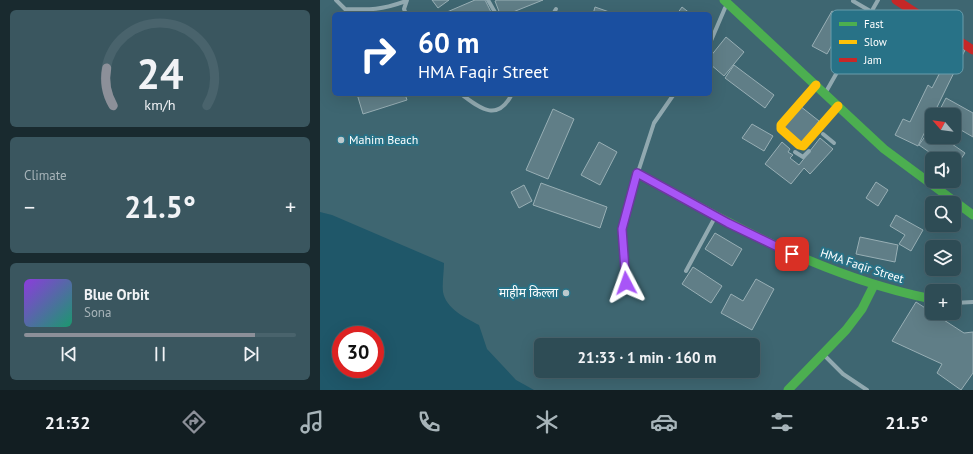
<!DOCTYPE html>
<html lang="en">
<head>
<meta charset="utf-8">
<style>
  :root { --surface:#2e4c55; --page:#3a565f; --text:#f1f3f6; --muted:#a7b4b9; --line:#49636c; --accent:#8c9099 }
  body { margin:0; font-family:"PT Sans","Noto Sans Devanagari",sans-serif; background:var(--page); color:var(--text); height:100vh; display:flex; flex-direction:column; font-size:15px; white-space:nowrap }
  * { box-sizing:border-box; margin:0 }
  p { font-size:13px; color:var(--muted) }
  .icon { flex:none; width:22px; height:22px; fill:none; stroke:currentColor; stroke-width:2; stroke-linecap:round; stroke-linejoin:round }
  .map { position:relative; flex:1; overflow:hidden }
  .side { display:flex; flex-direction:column; gap:10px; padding:10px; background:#192a2f; width:320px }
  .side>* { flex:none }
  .hud { position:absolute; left:12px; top:12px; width:380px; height:84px; border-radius:6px; box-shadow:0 4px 16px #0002,0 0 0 1px var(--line); background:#1a4fa0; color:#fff; overflow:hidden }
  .needle { width:26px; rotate:298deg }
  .fabs { position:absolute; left:605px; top:108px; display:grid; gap:8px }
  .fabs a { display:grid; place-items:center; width:36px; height:36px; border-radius:6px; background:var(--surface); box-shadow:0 4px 16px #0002,0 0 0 1px var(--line); font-size:20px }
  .speed { position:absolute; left:12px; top:326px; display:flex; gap:8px; font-size:20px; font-weight:700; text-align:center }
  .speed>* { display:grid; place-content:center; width:52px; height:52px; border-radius:50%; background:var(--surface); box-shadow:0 4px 16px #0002,0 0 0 1px var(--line); line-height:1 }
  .speed .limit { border:6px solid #d22; background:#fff; color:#111 }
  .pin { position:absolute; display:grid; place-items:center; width:34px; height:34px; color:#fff; margin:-17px; border-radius:8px; box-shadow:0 2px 6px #0006 }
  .me { position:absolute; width:44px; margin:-22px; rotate:356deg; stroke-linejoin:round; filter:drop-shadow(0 0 3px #0008) }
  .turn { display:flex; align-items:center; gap:14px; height:84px; padding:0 20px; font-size:18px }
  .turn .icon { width:52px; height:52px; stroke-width:2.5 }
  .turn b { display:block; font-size:28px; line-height:34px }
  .big { font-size:30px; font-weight:700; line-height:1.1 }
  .side .widget { flex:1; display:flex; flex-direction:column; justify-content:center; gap:6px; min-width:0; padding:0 14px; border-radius:6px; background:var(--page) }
  .side .dial { align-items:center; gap:0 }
  .dial svg { height:104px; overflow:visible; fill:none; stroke:var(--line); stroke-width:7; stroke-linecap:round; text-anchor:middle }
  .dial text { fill:var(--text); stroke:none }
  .song { display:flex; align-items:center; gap:12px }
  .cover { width:48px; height:48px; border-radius:6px; background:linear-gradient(135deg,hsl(270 70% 55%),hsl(160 70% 35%)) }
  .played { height:4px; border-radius:2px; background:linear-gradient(90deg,var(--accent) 85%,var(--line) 85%) }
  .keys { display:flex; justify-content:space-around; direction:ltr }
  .heat { display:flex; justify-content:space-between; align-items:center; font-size:22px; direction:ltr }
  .trip { position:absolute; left:214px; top:338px; width:226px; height:40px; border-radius:6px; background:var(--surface); box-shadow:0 4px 16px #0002,0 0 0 1px var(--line); font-weight:700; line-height:40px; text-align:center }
  .tab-bar { display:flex; height:64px; justify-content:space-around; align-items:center; background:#121e22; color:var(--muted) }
  .tab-bar .icon { width:28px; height:28px }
  .tab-bar .active { color:var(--accent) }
  .tab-bar b { font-size:18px; color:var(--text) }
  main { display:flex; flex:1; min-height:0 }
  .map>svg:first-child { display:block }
  .water { fill:#1f5769; fill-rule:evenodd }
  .building { fill:#607e87; stroke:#98afb5 }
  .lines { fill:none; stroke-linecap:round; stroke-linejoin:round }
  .street { stroke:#91a9b0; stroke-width:4 }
  .fast { stroke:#4caf50; stroke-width:9 }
  .slow { stroke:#ffc107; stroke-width:9 }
  .jam { stroke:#c62828; stroke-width:9 }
  .route-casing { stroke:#6d37a1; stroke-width:10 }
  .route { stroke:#a855f7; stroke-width:7 }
  .poi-dot { fill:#bbc9cd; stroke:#287287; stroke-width:1.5 }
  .labels { text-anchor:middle; stroke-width:4; stroke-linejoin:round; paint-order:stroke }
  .poi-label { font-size:12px; fill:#fff; stroke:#287287; text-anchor:start }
  .street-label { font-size:12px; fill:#fff; stroke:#287287 }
  .key { fill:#287287; stroke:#689cab; stroke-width:1 }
  .key-label { font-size:11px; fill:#fff }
</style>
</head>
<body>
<main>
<section class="side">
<div class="widget dial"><svg viewBox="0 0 100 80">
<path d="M14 69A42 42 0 1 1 86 69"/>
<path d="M14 69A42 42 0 0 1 9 40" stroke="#8c9099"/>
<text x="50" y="56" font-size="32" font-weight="700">24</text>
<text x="50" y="72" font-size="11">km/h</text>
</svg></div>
<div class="widget"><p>Climate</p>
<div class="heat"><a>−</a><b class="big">21.5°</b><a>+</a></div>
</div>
<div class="widget">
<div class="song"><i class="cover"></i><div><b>Blue Orbit</b><p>Sona</p></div></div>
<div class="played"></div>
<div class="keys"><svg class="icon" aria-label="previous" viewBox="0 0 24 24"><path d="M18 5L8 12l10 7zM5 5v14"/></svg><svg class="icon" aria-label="pause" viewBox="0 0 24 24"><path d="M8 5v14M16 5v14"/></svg><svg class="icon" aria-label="next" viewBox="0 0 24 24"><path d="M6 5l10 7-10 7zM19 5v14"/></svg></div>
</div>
</section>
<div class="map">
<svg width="653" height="390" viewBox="0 0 653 390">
  <rect width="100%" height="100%" fill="#3e6671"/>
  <path class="water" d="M0,212L12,215L124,263C124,272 122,283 123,292C126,309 146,318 159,325L167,349L196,380L214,390H0ZM21,335H55V369H21Z"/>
  <g class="building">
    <path d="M112,0H129L118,8Z"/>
    <path d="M155,0H165L172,14H128L127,12Z"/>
    <path d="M177,0H223L188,14H180L175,1Z"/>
    <path d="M275,7L295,14H273Z"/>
    <path d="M362,7L371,14H357Z"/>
    <path d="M512,11L526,20L507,54L492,46Z"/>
    <path d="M406,37L424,52L404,76L390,64V57Z"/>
    <path d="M634,45L645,50L598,146L575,135L583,119L590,122L608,85L612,88Z"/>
    <path d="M414,65L454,95L445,108L405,78Z"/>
    <path d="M37,94H85L87,100L43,114Z"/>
    <path d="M626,98L653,113V137L634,126V115H617Z"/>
    <path d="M480,106L499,121L482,143L463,126Z"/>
    <path d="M233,109L254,119L228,179L206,170Z"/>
    <path d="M432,124L453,136L444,151L422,138Z"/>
    <path d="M610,129L612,130V137H622L645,153L634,169V159H619L599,145Z"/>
    <path d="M500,138L513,149L490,174L484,168L471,184L445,164L462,142L470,149L468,152L473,155L470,158L479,165Z"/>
    <path d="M279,142L297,152L280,185L261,175Z"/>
    <path d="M556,182L568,190L558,206L546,198Z"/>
    <path d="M221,183L287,207L280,228L213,205Z"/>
    <path d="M204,185L212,201L199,208L191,192Z"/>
    <path d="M576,215L603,230L591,251L579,244L585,235L570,226Z"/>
    <path d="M395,233L422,249L412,266L385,249Z"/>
    <path d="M540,237L578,245L575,262L536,254Z"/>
    <path d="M373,267L402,286L391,303L362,284Z"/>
    <path d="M436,279L454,289L432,330L401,313L411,294L423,301Z"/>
    <path d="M596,302L644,333L653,332V373L641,390L617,373L622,364L572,341Z"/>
  </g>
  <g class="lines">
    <g class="street">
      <path d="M16,0L25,9C51,10 61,10 86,1"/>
      <path d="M168,0L176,14"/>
      <path d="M533,1L552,12"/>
      <path d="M86,14L84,9L87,0"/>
      <path d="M233,14L236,9"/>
      <path d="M548,42L570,54L592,17"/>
      <path d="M390,43L405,8"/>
      <path d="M507,90L558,0"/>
      <path d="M141,94C160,108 177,123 192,94"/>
      <path d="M503,134L514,143"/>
      <path d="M475,152L483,157L489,151"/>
      <path d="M319,169L334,123L354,94"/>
      <path d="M366,271L393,221"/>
      <path d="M306,283L302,229L316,179"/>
      <path d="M634,303L653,302"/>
      <path d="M506,357L523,374L547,390"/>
    </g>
    <g class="fast">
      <path d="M404,0L564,149L653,215"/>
      <path d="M317,173C411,225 506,278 612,299"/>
      <path d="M468,390L526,330L542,309L554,285"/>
    </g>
    <path class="slow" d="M496,85L461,125V129L479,145L483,146L518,106"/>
    <path class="jam" d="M576,0L653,50"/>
  </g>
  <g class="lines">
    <g class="route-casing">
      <path id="route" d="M306,283L302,229L317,173L408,223L472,254"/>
    </g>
    <use href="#route" class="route"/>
  </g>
  <g class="poi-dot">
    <circle cx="21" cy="140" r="4"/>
    <circle cx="246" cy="293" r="4"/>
  </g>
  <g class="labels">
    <g class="poi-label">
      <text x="29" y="144">Mahim Beach</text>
      <text x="238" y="297" text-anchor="end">माहीम किल्ला</text>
    </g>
    <g class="street-label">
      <text transform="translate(542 266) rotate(18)" y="4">HMA Faqir Street</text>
    </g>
  </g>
  <rect x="511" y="10" width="132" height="64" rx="6" class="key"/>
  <rect x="519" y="22" width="18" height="4" fill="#4caf50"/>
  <rect x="519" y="40" width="18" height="4" fill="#ffc107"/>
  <rect x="519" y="58" width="18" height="4" fill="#c62828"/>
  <g class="key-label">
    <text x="544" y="28">Fast</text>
    <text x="544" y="46">Slow</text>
    <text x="544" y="64">Jam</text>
  </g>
</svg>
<div class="fabs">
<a><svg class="needle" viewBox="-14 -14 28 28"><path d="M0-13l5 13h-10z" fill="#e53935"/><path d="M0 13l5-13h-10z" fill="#a7b4b9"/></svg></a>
<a><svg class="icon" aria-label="sound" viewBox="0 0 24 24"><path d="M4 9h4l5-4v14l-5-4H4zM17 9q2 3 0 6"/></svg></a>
<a><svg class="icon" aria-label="search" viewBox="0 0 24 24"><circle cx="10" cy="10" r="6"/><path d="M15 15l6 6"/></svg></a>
<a><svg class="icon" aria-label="layers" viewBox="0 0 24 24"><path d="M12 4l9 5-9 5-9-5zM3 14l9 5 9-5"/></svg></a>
<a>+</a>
</div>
<div class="speed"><div class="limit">30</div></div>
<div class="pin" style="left:472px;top:254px;background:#d93025"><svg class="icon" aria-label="arrive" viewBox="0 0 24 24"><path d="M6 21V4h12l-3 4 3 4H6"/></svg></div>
<svg class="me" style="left:306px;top:283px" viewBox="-20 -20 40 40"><path d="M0-17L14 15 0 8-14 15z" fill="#a855f7" stroke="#fff" stroke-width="4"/></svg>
<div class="trip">21:33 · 1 min · 160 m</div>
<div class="hud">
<div class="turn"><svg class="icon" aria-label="right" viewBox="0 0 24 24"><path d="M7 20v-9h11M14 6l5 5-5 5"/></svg><div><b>60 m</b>HMA Faqir Street</div></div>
</div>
</div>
</main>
<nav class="tab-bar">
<b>21:32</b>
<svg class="icon active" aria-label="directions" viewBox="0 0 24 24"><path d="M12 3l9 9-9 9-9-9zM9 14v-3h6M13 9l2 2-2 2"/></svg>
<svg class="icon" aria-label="music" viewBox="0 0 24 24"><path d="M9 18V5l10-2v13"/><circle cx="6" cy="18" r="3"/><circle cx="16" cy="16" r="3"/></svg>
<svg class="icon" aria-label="phone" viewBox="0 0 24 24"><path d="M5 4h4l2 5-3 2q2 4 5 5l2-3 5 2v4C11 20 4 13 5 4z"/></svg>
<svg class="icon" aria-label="climate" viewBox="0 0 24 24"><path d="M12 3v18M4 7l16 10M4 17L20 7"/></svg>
<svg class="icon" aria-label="car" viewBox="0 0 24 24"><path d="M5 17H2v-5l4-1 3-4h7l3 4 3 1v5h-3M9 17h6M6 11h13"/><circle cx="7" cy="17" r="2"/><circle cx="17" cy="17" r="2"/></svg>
<svg class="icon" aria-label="filters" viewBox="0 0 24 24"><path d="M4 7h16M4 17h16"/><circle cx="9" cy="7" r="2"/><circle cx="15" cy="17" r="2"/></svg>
<b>21.5°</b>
</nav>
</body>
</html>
